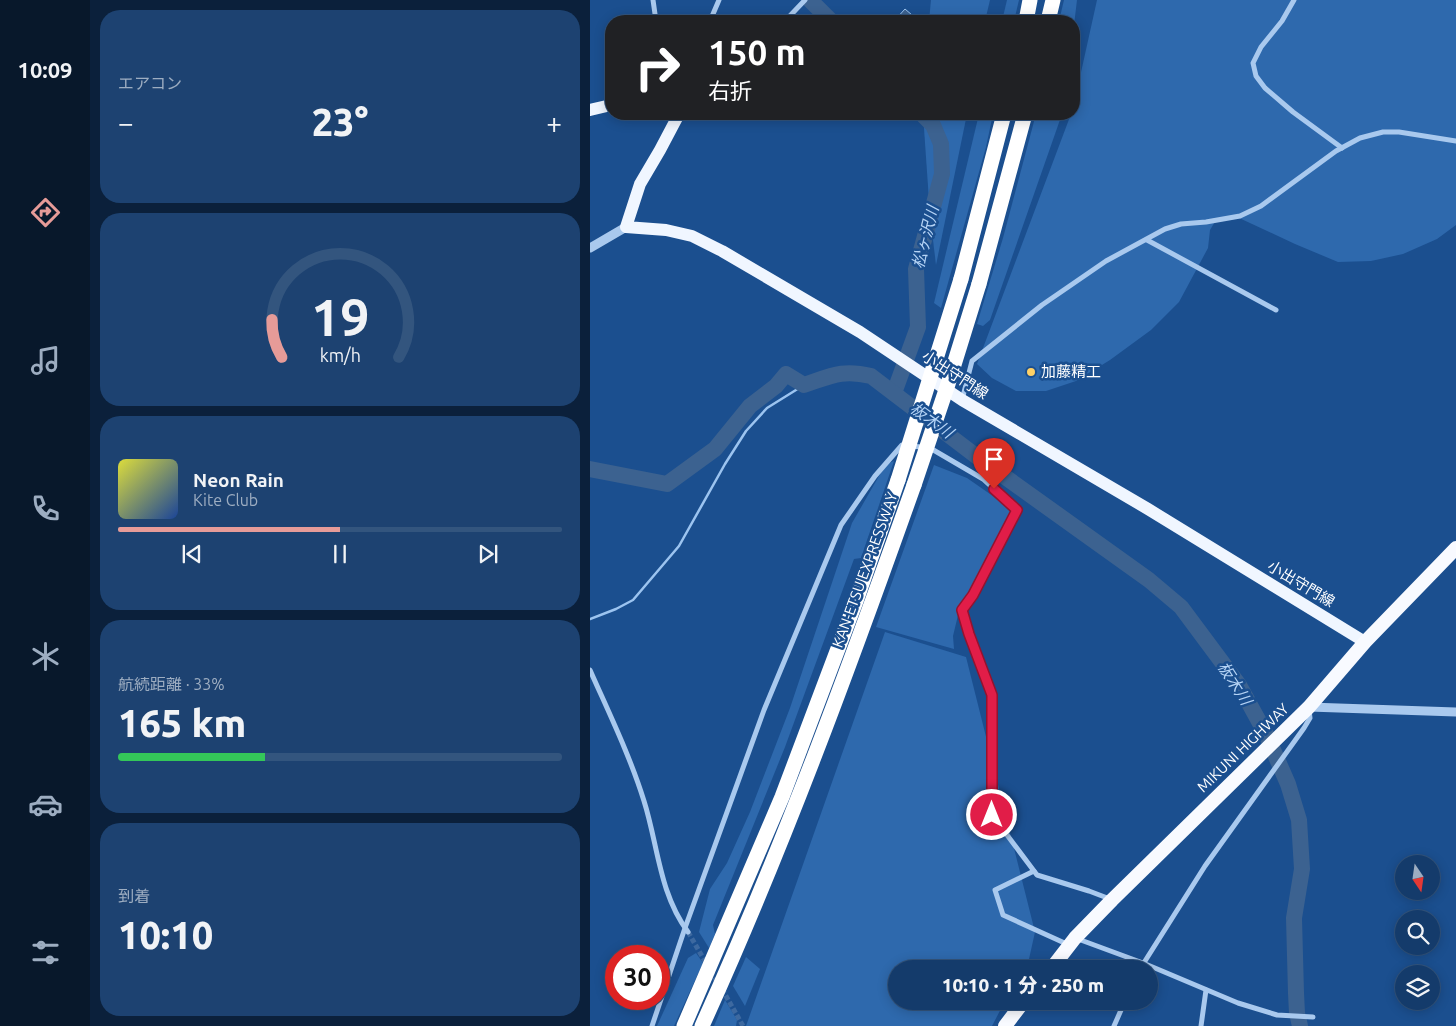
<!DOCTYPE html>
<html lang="ja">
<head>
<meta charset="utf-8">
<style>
  :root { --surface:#143b6b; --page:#1d4271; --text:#f1f3f6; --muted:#9dadc1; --line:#33557e; --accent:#e69b98 }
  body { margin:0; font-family:Ubuntu,"Noto Sans JP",sans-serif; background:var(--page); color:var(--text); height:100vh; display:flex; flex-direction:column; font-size:19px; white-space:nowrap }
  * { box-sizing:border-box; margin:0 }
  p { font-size:16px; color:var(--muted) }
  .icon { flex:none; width:28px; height:28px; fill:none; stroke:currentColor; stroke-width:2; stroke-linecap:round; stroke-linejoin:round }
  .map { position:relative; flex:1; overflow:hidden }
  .drawer { display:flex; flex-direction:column; gap:10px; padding:10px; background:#0b203b; width:500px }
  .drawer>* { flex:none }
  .top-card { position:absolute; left:15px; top:15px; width:475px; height:105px; border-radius:20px; box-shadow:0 2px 12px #0003,0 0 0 1px var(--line); background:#202124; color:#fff; overflow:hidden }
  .needle { width:32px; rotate:167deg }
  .fabs { position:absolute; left:805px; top:855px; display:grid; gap:10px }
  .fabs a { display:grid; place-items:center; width:45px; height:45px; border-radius:50%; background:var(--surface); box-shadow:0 2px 12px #0003,0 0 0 1px var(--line); font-size:25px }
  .speed { position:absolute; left:15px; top:945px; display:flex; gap:10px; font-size:25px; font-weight:700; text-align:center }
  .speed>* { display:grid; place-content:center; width:65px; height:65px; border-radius:50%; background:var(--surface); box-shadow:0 2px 12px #0003,0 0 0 1px var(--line); line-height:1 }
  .speed .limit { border:8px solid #d22; background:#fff; color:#111 }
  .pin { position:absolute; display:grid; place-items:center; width:42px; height:42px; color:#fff; margin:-51px -21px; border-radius:50% 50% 50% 0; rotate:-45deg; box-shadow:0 0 5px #0007 }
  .pin .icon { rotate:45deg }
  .me { position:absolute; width:55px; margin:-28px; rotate:0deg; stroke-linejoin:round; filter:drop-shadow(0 0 4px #0008) }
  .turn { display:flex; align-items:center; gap:18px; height:105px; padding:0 20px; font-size:22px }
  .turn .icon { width:65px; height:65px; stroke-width:2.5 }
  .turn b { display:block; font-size:35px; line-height:42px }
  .big { font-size:38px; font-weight:800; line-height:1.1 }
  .drawer .card { flex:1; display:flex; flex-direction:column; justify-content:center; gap:8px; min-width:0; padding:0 18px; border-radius:20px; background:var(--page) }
  .drawer .dial { align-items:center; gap:0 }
  .dial svg { height:130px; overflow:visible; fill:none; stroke:var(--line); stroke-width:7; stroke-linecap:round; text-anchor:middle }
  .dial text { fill:var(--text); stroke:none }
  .song { display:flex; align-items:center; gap:15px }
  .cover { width:60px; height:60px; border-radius:8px; background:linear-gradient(135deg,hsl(60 70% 55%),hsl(220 70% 35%)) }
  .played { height:5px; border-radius:2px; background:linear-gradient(90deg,var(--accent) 50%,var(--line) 50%) }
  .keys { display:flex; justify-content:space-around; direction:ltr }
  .heat { display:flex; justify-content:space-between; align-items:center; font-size:28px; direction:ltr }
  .charge { height:8px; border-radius:4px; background:linear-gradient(90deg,#34c759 33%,var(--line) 0) }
  .trip { position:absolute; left:298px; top:960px; width:270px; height:50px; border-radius:25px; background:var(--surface); box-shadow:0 2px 12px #0003,0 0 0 1px var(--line); font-weight:800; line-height:50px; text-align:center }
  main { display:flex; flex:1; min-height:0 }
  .tab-bar { display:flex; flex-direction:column; width:90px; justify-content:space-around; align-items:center; background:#08182b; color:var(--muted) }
  .tab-bar .icon { width:35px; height:35px }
  .tab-bar .current { color:var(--accent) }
  .tab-bar b { font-size:22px; color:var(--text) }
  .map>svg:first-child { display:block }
  .green { fill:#2e69ad }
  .water { fill:#3c6290; stroke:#9cc4f0 }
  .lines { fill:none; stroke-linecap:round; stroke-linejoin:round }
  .stream { stroke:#9cc4f0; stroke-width:2.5 }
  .river { stroke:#3c6290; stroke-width:16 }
  .minor-tunnel { stroke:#3d69a0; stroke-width:5; stroke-dasharray:5 2.5; stroke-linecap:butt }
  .minor { stroke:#a9c9ee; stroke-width:5 }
  .tertiary { stroke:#a9c9ee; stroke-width:9 }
  .primary { stroke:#f0f6ff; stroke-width:12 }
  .trunk { stroke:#f8faff; stroke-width:14 }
  .motorway { stroke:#fff; stroke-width:15 }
  .motorway-bridge { stroke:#fff; stroke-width:15 }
  .route-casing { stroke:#92132f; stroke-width:12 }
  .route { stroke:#e11d48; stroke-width:9 }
  .poi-dot { fill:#ffd166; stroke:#1b4f8f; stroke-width:2 }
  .labels { text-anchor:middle; stroke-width:5; stroke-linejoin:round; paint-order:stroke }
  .poi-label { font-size:15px; fill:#fff; stroke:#1b4f8f; text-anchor:start }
  .street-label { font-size:15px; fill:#fff; stroke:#1b4f8f }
  .water-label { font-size:16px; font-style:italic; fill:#b5d3f5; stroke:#1b4f8f }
</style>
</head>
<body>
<main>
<nav class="tab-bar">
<b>10:09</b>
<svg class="icon current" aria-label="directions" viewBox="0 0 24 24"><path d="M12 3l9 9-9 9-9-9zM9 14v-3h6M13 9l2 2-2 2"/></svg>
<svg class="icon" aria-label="music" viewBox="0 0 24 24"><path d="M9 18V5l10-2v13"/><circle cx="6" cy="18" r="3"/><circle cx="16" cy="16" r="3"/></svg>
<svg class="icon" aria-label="phone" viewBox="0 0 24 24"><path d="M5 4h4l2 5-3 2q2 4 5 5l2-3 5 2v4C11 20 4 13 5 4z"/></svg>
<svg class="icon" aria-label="climate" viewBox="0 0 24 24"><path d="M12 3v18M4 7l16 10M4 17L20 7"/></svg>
<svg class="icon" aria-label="car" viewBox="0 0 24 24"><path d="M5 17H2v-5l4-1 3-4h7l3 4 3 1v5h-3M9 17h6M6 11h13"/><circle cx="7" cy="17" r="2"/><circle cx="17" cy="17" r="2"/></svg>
<svg class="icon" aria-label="filters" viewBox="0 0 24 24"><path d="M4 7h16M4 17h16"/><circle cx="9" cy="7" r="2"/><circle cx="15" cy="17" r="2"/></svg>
</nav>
<section class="drawer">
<div class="card"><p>エアコン</p>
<div class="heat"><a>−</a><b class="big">23°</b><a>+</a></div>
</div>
<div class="card dial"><svg viewBox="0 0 100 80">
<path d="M14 69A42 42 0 1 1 86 69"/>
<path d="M14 69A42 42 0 0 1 8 46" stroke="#e69b98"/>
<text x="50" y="56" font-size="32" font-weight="700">19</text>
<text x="50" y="72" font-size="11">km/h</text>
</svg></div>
<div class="card">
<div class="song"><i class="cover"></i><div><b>Neon Rain</b><p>Kite Club</p></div></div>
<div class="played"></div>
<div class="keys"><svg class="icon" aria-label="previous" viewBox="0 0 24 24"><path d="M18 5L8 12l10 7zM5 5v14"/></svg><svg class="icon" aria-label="pause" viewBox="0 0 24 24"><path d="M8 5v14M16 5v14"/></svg><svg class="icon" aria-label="next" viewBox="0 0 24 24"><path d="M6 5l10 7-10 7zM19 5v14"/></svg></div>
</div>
<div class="card"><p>航続距離 · 33%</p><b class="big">165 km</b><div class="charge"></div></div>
<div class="card"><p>到着</p><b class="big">10:10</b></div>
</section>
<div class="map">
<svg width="866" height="1026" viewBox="0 0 866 1026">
  <rect width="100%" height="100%" fill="#1b4f8f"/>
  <g class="green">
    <path d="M341,0H400L395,21H339Z"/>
    <path d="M417,0H429L424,21H412Z"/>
    <path d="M474,0H487L484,25V21H469Z"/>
    <path d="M507,0H866V225L847,239L813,254L781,261L748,262L705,244L647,217L626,220L620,230L618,248L589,302L561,330L520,360L486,381L456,391H426L402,378L387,364L481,114H484V104Z"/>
    <path d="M333,114H377L346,265L340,215Z"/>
    <path d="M389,114H403L396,147L351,308L344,303Z"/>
    <path d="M446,114H472L400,320L393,326L387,324L413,238Z"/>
    <path d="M304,461L271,558L264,559L195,747L123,925L125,934L119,948L109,932L120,889L137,863L160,812L200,708L262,523L293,469L299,463Z"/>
    <path d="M344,465L377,478L423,510L369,611L363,636L364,649L286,627Z"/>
    <path d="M295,632L376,657L445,932L439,959L433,969H306V1001H415L402,1026H156Z"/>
    <path d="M106,953L113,963L84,1026H67L98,958Z"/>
    <path d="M156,957L170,969L155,1006L143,986Z"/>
    <path d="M135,1000L147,1020L146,1026H124Z"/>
  </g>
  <path class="water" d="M315,9L329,21H304Z"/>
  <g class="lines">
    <path class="stream" d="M0,619L26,609L43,600L89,546L135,464L156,431L177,408L214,385"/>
    <g class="river">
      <path d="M220,0L241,21"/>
      <path d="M304,393L328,327L326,269L352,174L351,144L343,125L332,114"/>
      <path d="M0,469L77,484L125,449L160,406L186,386L196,374L214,385C241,376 252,369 281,376L390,459L559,580L591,607L649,685L677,736L698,784L709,820L712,869L704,918L706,993L707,1013L710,1026"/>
    </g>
    <g class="minor-tunnel">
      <path d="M98,932L127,982"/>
      <path d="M132,989L153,1026"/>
    </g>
    <g class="minor">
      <path d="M63,0L66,21"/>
      <path d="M704,0L692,21L671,47L663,63L666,76L675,88L703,112L752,148"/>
      <path d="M120,21L129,0"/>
      <path d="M195,21L215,0"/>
      <path d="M557,240L686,310"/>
      <path d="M372,400L382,361L452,305L516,261L575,229L591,224L616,222L650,216L671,206L746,151L770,138L793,132H809L866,141"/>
      <path d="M0,670C19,713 40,756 54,801C68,845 69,893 98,932"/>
      <path d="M444,871L405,890L413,915L479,945"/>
      <path d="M488,939L553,963L648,1003L687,1015L723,1017"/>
      <path d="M550,969L615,866L714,728L720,718L719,710"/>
      <path d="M62,1026L95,928L174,710L251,525L285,476L312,445L340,448L393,479L427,510L383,595L372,610L379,635L402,695V815L447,875L499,891L520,899"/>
      <path d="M524,1026L535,1001"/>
      <path d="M611,1026L616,990"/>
    </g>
    <g class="tertiary">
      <path d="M0,248L36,227"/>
      <path d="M719,707L866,712"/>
    </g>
    <g class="primary">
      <path d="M0,110L21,105"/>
      <path d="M89,114L70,150L50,184L36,227L76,230L102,236L132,251L270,332L372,400L558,509L775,642"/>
    </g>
    <g class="trunk">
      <path d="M461,969L485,938L522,900L719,707L775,642L866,548"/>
      <path d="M415,1026L434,1001"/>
    </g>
    <g class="motorway">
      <path d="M436,21L440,0"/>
      <path d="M458,21L463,0"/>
      <path d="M371,279L414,114"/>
      <path d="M389,284L435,114"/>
      <path d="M94,1026L192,797L266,601L308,480"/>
      <path d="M112,1026C192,850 259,668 324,485"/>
    </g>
    <g class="motorway-bridge">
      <path d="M308,480L371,279"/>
      <path d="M324,485L358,384L389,284"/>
    </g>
  </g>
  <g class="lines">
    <g class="route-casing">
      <path id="route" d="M402,815V695L379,634L372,610L383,595L427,510L404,489"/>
    </g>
    <use href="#route" class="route"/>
  </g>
  <circle class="poi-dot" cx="441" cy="372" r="5"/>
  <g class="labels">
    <g class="poi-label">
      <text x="451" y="377">加藤精工</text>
    </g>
    <g class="street-label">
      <text transform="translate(365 375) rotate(33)" y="5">小出守門線</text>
      <text transform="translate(275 570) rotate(-70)" y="5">KAN-ETSU EXPRESSWAY</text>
      <text transform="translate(711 584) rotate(31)" y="5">小出守門線</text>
      <text transform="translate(653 748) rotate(-44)" y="5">MIKUNI HIGHWAY</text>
    </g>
    <g class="water-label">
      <text transform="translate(335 237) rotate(-76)" y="6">松ヶ沢川</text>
      <text transform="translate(342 420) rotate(36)" y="6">板木川</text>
      <text transform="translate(645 683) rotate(57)" y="6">板木川</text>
    </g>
  </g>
</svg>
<div class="fabs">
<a><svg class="needle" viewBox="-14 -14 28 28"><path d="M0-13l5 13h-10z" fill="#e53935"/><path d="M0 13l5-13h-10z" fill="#9dadc1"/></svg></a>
<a><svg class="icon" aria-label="search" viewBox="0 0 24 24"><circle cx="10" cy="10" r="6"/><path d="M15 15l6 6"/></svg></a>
<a><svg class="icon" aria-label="layers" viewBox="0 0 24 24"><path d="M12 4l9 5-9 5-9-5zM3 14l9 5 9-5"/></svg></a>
</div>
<div class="speed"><div class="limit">30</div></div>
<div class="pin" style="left:404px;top:489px;background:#d93025"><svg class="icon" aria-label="arrive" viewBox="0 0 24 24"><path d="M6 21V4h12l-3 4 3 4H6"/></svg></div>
<svg class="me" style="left:402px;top:815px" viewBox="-20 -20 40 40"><circle r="17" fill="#e11d48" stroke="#fff" stroke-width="3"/><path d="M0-11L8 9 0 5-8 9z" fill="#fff"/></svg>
<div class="trip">10:10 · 1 分 · 250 m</div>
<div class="top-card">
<div class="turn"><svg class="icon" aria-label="right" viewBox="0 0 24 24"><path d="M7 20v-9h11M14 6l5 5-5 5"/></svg><div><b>150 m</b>右折</div></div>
</div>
</div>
</main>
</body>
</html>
